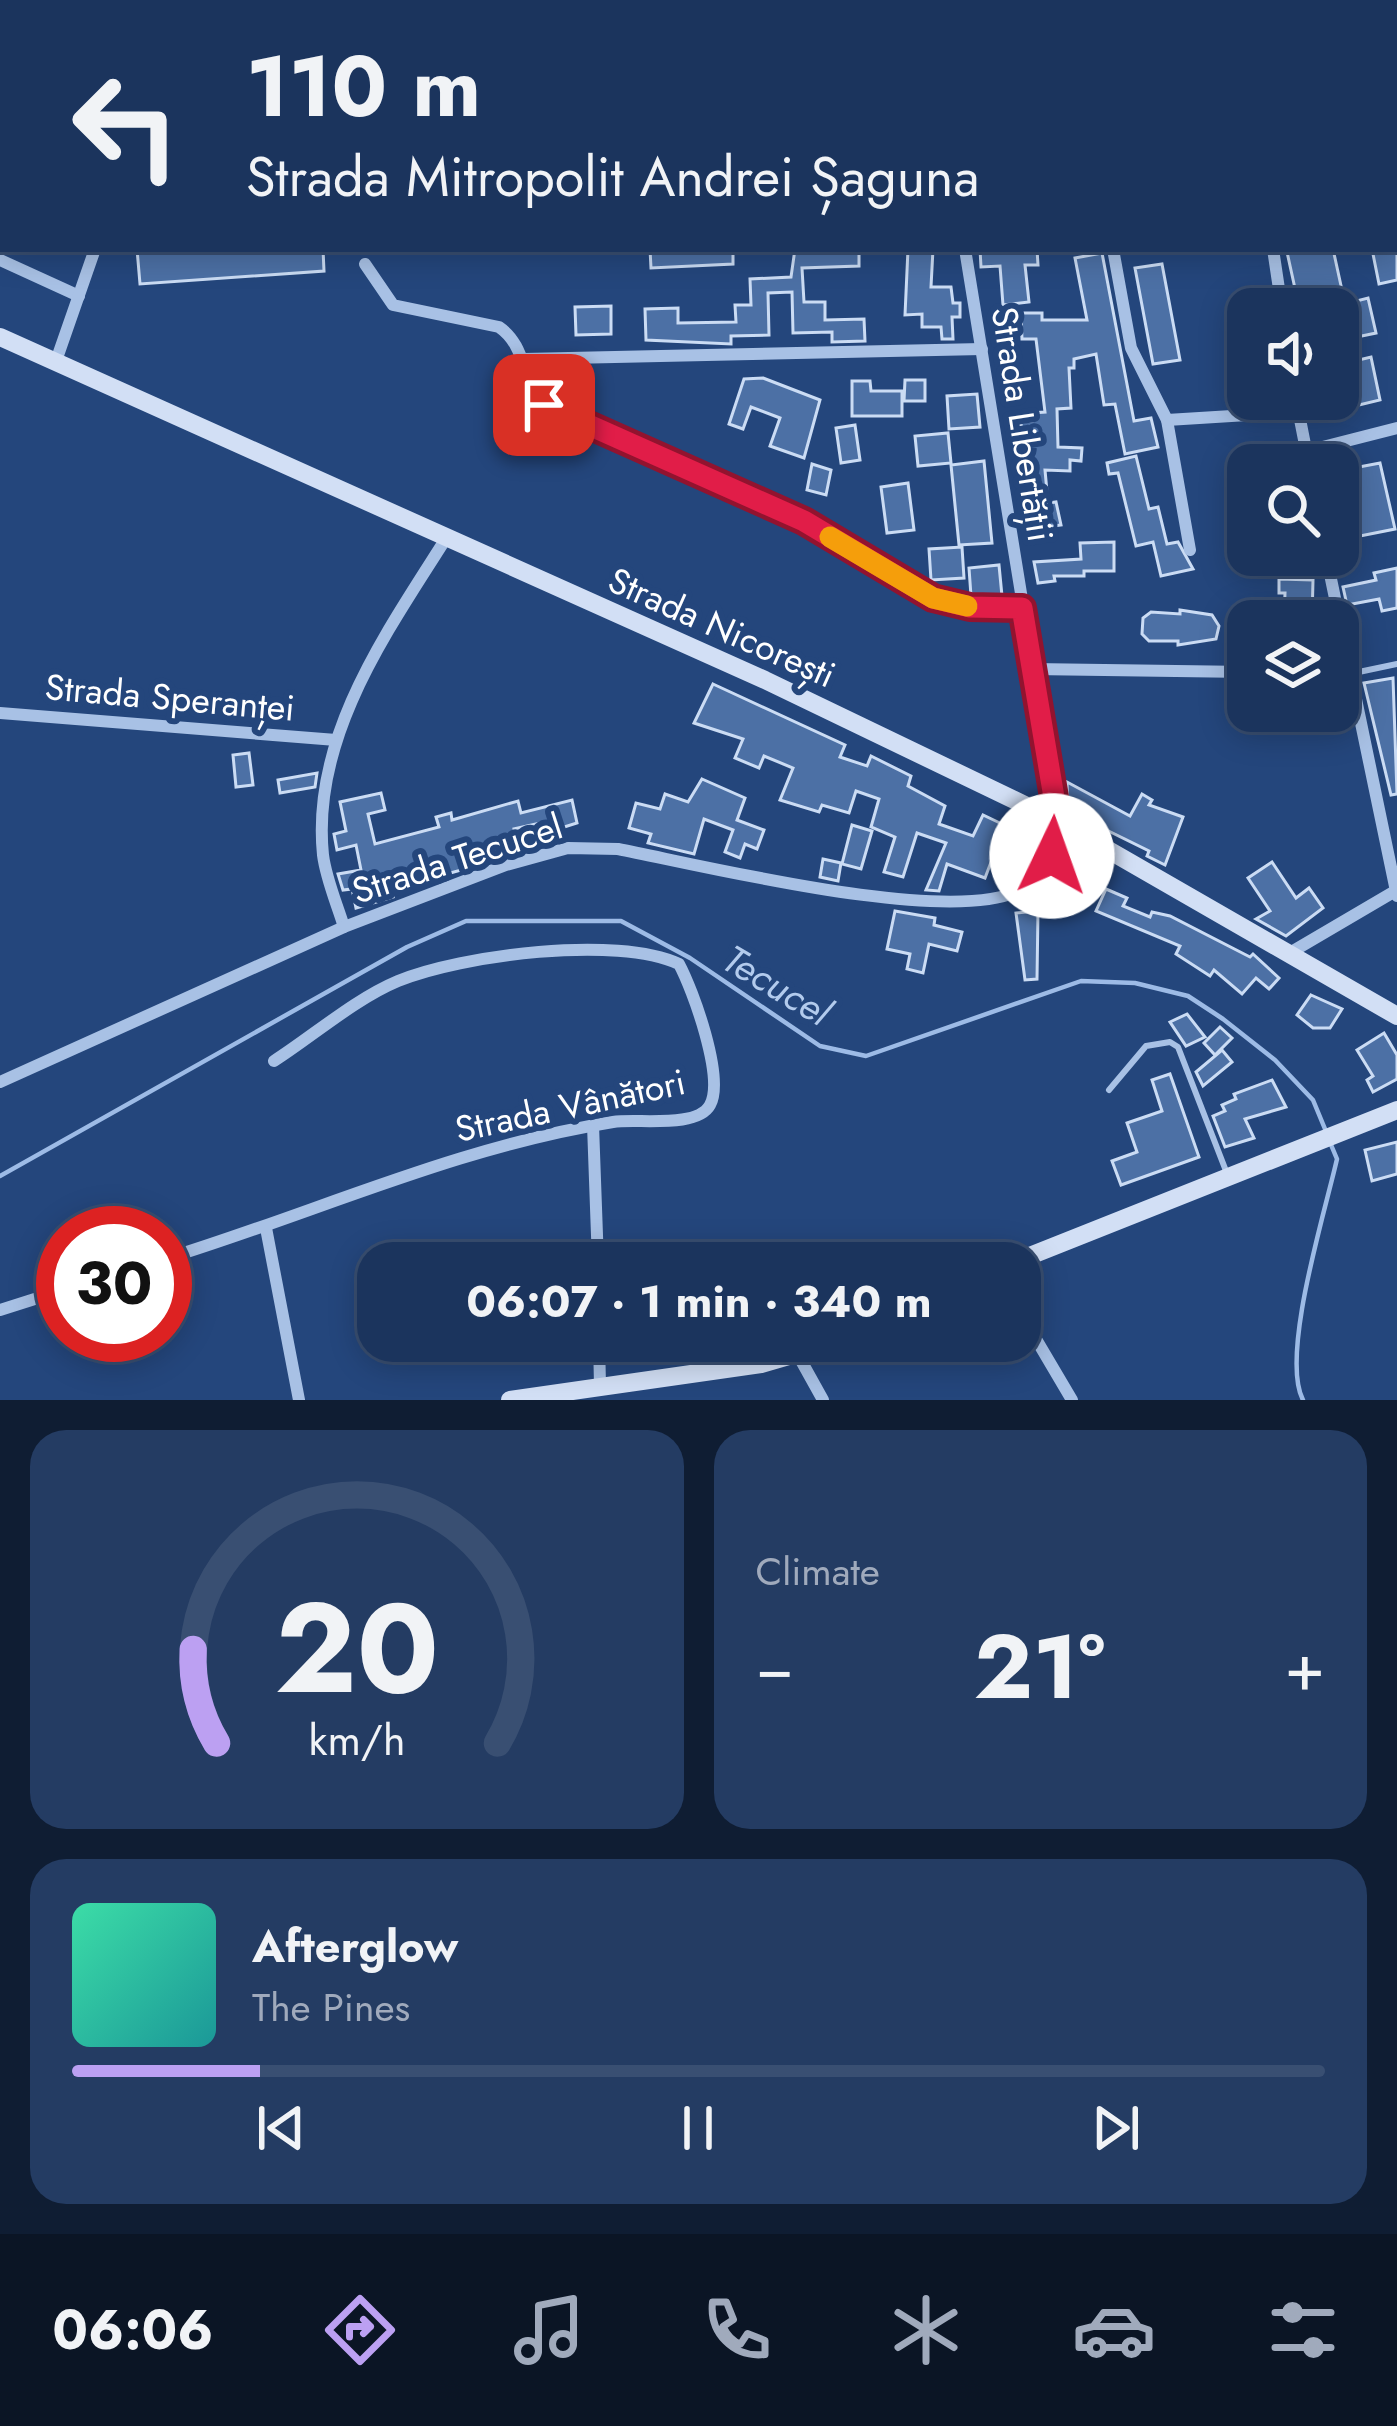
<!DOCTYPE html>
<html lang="en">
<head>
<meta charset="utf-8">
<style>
  :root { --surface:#1b345d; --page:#243c63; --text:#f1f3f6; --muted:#a0aabc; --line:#394f72; --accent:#bca0f2 }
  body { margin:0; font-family:Jost,sans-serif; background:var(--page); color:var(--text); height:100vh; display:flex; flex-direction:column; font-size:45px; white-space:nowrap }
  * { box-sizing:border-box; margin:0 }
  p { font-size:39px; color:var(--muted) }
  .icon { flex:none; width:66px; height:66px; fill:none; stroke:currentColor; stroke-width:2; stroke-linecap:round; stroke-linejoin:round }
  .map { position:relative; height:1400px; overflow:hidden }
  .side { display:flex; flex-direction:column; gap:30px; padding:30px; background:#0f1d33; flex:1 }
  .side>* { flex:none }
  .hud { position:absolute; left:0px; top:0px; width:1398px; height:252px; box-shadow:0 6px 30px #0003,0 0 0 3px var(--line); background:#1b345d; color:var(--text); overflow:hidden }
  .fabs { position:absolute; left:1227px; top:288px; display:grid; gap:24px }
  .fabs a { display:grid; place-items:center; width:132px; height:132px; border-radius:24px; background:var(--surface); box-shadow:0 6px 30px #0003,0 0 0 3px var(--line); font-size:60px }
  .speed { position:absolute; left:36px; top:1206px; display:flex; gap:24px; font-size:60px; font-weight:700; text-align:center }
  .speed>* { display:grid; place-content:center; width:156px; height:156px; border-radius:50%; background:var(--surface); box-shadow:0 6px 30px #0003,0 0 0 3px var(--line); line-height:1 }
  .speed .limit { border:18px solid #d22; background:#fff; color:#111 }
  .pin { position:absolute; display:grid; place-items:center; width:102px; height:102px; color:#fff; margin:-51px; border-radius:24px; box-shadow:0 6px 18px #0006 }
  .me { position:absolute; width:132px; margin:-66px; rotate:3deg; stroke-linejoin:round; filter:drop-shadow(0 0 9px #0008) }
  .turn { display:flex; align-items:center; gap:42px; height:252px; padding:0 48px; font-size:54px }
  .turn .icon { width:156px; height:156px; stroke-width:2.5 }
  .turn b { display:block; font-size:84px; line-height:102px }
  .big { font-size:90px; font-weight:700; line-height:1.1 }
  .side .card { flex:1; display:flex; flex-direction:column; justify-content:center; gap:18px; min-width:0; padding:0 42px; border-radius:36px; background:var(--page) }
  .side .dial { align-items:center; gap:0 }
  .dial svg { height:312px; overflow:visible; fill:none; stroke:var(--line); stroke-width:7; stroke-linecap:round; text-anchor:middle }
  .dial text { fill:var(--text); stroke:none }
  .song { display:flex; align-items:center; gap:36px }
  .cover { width:144px; height:144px; border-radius:18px; background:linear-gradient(135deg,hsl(160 70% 55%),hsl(180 70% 35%)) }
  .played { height:12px; border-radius:6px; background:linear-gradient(90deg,var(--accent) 15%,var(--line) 15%) }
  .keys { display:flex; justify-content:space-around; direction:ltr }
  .heat { display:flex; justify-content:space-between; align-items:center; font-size:66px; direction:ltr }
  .side .tiles { flex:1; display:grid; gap:30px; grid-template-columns:1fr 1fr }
  .card:last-child { grid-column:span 2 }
  .trip { position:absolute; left:357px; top:1242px; width:684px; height:120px; border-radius:36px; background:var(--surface); box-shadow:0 6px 30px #0003,0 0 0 3px var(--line); font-weight:700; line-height:120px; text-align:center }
  .dock { display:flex; height:192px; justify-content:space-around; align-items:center; background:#0b1525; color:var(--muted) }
  .dock .icon { width:84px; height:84px }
  .dock .active { color:var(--accent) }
  .dock b { font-size:54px; color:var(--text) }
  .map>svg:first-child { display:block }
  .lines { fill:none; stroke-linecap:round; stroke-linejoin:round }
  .stream { stroke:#9dbbe6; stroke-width:4.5 }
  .building { fill:#4c70a5; stroke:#cbdcf4; stroke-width:3 }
  .path { stroke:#a8c1e5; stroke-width:3; stroke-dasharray:6 9; stroke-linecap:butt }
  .service { stroke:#a8c1e5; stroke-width:6 }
  .minor { stroke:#a8c1e5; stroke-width:12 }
  .secondary { stroke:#d2dff5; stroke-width:18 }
  .primary { stroke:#e9effd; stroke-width:21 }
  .route-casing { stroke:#92132f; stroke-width:30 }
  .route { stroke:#e11d48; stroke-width:21 }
  .slow { stroke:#f59e0b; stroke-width:21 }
  .labels { text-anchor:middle; stroke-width:12; stroke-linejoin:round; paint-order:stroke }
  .street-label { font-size:36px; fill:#fff; stroke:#24467c }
  .water-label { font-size:39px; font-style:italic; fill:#b3cbed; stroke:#24467c }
</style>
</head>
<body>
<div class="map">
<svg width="1397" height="1400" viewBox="0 0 1397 1400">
  <rect width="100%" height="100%" fill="#24467c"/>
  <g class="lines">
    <g class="stream">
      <path d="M0,1176L407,947L466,921H621L690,958L820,1046L866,1056L1081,981L1135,983L1188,996L1223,1019L1275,1060L1313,1100L1325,1129"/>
      <path d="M1303,1400C1280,1356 1325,1212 1337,1159L1329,1140"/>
    </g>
  </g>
  <g class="building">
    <path d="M137,249H323L324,271L140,284Z"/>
    <path d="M650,249H733V264L651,268Z"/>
    <path d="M795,249H859V266L802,268L804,302H825V320L864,319L865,341L832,342V332L793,333L792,292L768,293L769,335L731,336V344L646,340L645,309L678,308V323L736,322L735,305H751L750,279L791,277Z"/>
    <path d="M908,249H933L931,287H951L953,303H960V317H952L953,339H942L941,327H922V314L905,315Z"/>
    <path d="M980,249H1037L1038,265H1025L1029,302L1003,305L1000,266L981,267Z"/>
    <path d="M1299,249H1333L1345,304L1368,298L1376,333L1338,341V309H1330L1325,287L1296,293L1287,252Z"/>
    <path d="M1372,249H1397V280L1379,284Z"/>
    <path d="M1102,253L1134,421L1151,418L1158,447L1125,454L1115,404L1104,405L1096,354L1074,359V368H1069L1071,408L1057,409L1058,447L1082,448L1081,461L1070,460V471L1045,470L1048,503L1056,502L1061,525L1030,529L1021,469H1016V445L1022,446L1021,422L1032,421L1031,413L1045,412L1036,339H1022L1021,313H1042V320H1087L1075,258Z"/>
    <path d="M1162,264L1180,360L1153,364L1135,268Z"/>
    <path d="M611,306V334L576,335L575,307Z"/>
    <path d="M1371,357L1380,400L1338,410V365Z"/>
    <path d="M763,378L820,400L804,458L770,446L780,418L751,407L743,429L729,424L744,379Z"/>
    <path d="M905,380H925V401H904Z"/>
    <path d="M852,381H870L871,391H902V416H852Z"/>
    <path d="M977,394L980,427L949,429L947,396Z"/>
    <path d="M855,425L860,460L841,463L836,428Z"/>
    <path d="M948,433L951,463L918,466L915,436Z"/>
    <path d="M1136,456L1149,509L1158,507L1167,544L1178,542L1193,569L1161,576L1153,542L1136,546L1118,473L1109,474L1107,463Z"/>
    <path d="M984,461L992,543L959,545L951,465Z"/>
    <path d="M1380,463L1395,529L1350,538L1338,471Z"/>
    <path d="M812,464L831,470L826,495L807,490Z"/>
    <path d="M908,483L914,530L887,533L881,487Z"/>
    <path d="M1114,542V571H1084V576H1054L1055,581L1038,583L1034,562L1081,559L1080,543Z"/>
    <path d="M962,547L964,578L931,580L929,549Z"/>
    <path d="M999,565L1002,596H971L969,568Z"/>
    <path d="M1397,568V608L1382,611L1379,599L1347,605L1343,587L1376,580L1374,573Z"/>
    <path d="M1279,579L1313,580L1312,621H1284L1285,593H1279Z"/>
    <path d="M1180,610L1212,615L1219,626L1216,639L1178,645V641H1149L1142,634L1143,618L1151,612L1180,614Z"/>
    <path d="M1393,678L1397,794L1391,795L1364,683Z"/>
    <path d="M713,684L845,745L840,757L867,766L871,756L911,776L908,786L945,806L939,824L973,836L983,815L1002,824L1041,847L1034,864L1031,868L996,849L985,878L947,864L939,891L926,890L946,843L917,833L903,877L884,872L895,837L871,827L879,799L856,791L849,813L822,805L819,812L780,800L793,768L764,756L759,768L735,758L743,739L694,723Z"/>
    <path d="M249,753L253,785L236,787L233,755Z"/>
    <path d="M317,773L315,787L280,793L278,780Z"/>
    <path d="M702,779L745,798L737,820L764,830L757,849L745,844L740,858L725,852L733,830L704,819L694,854L648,843L651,834L629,828L636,803L660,809L665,794L688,802Z"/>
    <path d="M1067,782L1130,816L1142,794L1152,800L1149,805L1183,817L1165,865L1147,856L1149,851L1068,811Z"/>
    <path d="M381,793L385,810L368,814L375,844L439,827L436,817L451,813L452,820L518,801L521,813L572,800L577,823L542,834L540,823L514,829L518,847L462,856L465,869L407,885L391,891L393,897L356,908L352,889L343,890L338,874L361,870L356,845L337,850L334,834L346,831L340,802Z"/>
    <path d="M852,825L872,831L861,869L842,864Z"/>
    <path d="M823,859L841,863L838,881L820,877Z"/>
    <path d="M1272,862L1296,898L1309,888L1323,908L1286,936L1256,919L1270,911L1248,878Z"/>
    <path d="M1106,889L1127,898L1123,906L1150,917L1152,912L1170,916L1250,957L1253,954L1279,978L1269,989L1256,978L1242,994L1214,970L1210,976L1176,954L1180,946L1096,911Z"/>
    <path d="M895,911L935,918L934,925L962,932L957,951L929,944L923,973L907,969L910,954L887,949Z"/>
    <path d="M1038,911L1037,979L1025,980L1016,913Z"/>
    <path d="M1311,995L1342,1009L1330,1028H1313L1297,1015Z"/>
    <path d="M1187,1014L1205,1037L1186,1046L1170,1022Z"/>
    <path d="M1220,1027L1232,1038L1215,1055L1204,1043Z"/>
    <path d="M1384,1033L1397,1055V1079L1373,1092L1367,1080L1373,1076L1357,1050Z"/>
    <path d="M1222,1050L1232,1062L1203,1086L1196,1072Z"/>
    <path d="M1170,1074L1199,1157L1121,1185L1112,1161L1137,1152L1127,1123L1162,1111L1152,1080Z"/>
    <path d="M1272,1080L1286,1107L1245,1119L1254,1138L1225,1147L1213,1116L1225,1111L1222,1105L1236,1099L1234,1094Z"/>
    <path d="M1397,1142V1174L1372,1181L1365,1150Z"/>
  </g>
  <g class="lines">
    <path class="path" d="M344,249L353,257"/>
    <g class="service">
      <path d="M550,0L551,3"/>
      <path d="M1354,673L1397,664"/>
      <path d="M1109,1090L1146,1046L1170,1042L1178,1047L1226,1171"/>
    </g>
    <g class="minor">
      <path d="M315,0V3"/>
      <path d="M1235,0V3"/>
      <path d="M0,30H3"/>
      <path d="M1395,131H1397"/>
      <path d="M0,238L3,237"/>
      <path d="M1113,249L1131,348L1167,420L1190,550"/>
      <path d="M1273,249L1282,309"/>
      <path d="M0,260L79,296"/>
      <path d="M365,264L393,305L499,327C527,346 522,382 544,405L804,521L933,597L970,607H1022"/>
      <path d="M523,359L982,349"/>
      <path d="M56,361L95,249"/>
      <path d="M1296,399L1309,465"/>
      <path d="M1167,420L1298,412"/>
      <path d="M1307,451L1397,428"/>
      <path d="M1326,555L1397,896"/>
      <path d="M1032,669L1248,672"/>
      <path d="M0,713L336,740"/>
      <path d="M344,927C337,904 326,879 323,855C311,738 386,633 445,540"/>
      <path d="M1288,954L1397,890"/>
      <path d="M0,1082L344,927L506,865L568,848L618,849C701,865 950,927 1020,890C1047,876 1053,849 1058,821L965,249"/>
      <path d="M593,1125L598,1263"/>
      <path d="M266,1228L299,1400"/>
      <path d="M165,1259C315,1213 456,1147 613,1122C636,1118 697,1129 710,1105C725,1078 693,990 679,964C617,935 461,955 398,981C355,999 313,1036 274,1061"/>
      <path d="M0,1310L63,1290"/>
      <path d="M1020,1312L1072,1400"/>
      <path d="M599,1341L600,1385"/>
      <path d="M798,1355L823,1400"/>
    </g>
    <g class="secondary">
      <path d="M0,337L765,680L1058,821L1397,1016"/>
      <path d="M1012,1263L1397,1110"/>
      <path d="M510,1400L761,1364L840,1341"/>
    </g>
    <g class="primary">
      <path d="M1395,60H1397"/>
      <path d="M0,161H3"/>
    </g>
  </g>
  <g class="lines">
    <g class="route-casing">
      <path id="route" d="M544,405L804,521L933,598L970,607L1022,608L1058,821L1052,856"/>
    </g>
    <use href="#route" class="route"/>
    <path class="slow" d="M830,537L933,598L967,606"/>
  </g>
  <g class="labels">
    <g class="street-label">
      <text transform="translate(1023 424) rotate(81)" y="13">Strada Libertății</text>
      <text transform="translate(722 627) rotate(24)" y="13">Strada Nicorești</text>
      <text transform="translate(170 697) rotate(5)" y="13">Strada Speranței</text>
      <text transform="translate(457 858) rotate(-18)" y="13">Strada Tecucel</text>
      <text transform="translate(570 1105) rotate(-12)" y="13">Strada Vânători</text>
    </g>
    <g class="water-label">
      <text transform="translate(777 985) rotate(31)" y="14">Tecucel</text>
    </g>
  </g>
</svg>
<div class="fabs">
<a><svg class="icon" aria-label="sound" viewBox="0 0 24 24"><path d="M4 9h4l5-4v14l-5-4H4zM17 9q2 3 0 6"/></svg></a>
<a><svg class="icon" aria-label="search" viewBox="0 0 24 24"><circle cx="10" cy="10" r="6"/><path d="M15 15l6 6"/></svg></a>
<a><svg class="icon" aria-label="layers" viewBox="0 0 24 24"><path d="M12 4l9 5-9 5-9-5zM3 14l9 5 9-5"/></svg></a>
</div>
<div class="speed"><div class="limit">30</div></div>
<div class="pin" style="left:544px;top:405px;background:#d93025"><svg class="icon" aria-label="arrive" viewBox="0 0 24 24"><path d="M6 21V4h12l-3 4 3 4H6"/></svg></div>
<svg class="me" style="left:1052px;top:856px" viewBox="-20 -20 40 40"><circle r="19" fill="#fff"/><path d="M0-13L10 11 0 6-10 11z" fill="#e11d48"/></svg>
<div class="trip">06:07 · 1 min · 340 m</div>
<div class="hud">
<div class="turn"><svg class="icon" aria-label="left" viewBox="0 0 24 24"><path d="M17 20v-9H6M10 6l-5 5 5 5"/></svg><div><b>110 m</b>Strada Mitropolit Andrei Șaguna</div></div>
</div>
</div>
<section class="side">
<div class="tiles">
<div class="card dial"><svg viewBox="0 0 100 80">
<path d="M14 69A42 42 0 1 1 86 69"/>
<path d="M14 69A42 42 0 0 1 8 45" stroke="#bca0f2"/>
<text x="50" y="56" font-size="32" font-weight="700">20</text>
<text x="50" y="72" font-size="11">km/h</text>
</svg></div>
<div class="card"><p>Climate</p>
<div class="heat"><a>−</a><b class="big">21°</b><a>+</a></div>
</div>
<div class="card">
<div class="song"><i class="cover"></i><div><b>Afterglow</b><p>The Pines</p></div></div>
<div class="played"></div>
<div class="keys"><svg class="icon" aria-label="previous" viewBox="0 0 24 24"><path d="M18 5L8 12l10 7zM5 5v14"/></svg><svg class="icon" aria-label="pause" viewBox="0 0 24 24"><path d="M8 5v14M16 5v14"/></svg><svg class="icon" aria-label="next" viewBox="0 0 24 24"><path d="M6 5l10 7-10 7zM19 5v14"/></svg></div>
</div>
</div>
</section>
<nav class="dock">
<b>06:06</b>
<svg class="icon active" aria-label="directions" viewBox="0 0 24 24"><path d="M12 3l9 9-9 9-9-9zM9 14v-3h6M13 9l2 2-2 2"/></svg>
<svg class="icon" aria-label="music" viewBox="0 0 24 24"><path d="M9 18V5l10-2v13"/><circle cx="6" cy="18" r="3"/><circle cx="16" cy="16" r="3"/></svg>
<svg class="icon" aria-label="phone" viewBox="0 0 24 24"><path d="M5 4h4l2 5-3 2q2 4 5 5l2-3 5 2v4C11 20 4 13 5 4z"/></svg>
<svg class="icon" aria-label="climate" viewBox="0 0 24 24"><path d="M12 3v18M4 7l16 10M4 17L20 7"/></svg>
<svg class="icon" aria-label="car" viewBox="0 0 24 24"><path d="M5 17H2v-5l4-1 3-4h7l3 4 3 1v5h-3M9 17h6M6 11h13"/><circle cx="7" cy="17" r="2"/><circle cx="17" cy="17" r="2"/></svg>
<svg class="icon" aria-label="filters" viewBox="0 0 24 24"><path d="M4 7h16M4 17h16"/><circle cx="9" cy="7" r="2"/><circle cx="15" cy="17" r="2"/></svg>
</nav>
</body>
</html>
